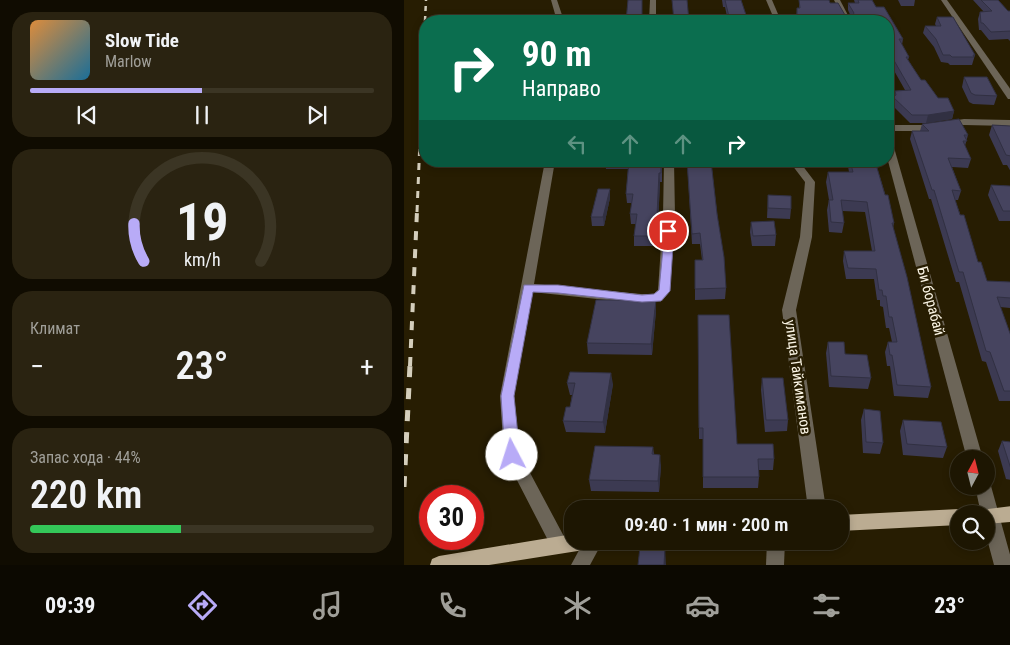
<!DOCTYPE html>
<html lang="ru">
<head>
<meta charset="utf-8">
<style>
  :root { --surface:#1d1602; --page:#2a2311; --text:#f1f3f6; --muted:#a09f99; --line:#3b3524; --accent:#b8abf7 }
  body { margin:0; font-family:"Roboto Condensed",sans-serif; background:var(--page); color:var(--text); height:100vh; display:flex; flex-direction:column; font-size:19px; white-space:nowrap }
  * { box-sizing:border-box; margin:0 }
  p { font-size:16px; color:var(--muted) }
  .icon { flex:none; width:28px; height:28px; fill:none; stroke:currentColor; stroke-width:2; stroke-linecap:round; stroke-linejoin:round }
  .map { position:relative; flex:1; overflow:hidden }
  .drawer { display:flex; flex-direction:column; gap:12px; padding:12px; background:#100c01; width:404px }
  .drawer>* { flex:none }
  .hud { position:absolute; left:15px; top:15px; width:475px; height:152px; border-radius:20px; box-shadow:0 2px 8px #0003,0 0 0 1px var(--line); background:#0b6e4f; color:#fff; overflow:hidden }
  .needle { width:32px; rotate:7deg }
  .buttons { position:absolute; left:546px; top:450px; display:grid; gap:10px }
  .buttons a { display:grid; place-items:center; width:45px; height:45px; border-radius:50%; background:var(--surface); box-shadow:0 2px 8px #0003,0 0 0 1px var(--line); font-size:25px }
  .speed { position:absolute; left:15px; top:485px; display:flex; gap:10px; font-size:25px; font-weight:700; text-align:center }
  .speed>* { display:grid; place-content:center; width:65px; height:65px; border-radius:50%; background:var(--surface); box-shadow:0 2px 8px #0003,0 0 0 1px var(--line); line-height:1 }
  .speed .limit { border:8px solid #d22; background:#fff; color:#111 }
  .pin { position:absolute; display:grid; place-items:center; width:42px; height:42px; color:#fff; margin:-21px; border:2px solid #fff; border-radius:50%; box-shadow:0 1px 5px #0007 }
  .me { position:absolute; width:55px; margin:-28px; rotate:355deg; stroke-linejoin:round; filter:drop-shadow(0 0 4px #0008) }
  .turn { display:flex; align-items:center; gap:18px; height:105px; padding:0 20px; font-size:22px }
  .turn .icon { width:65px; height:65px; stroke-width:2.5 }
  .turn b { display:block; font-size:35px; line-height:42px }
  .lanes { display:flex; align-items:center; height:48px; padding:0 20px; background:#0003; justify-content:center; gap:25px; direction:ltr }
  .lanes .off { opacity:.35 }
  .big { font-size:38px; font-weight:600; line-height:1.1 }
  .drawer .widget { flex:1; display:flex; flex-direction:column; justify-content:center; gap:8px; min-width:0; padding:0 18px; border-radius:20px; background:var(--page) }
  .drawer .dial { align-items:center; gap:0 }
  .dial svg { height:130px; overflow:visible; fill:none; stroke:var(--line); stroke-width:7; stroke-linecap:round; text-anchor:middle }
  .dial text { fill:var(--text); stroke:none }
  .song { display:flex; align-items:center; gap:15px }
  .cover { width:60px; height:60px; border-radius:8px; background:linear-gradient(135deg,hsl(30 70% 55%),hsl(200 70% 35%)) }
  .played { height:5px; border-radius:2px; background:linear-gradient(90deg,var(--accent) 50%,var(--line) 50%) }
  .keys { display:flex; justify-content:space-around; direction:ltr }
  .heat { display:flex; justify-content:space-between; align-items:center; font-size:28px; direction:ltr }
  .charge { height:8px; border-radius:4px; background:linear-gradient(90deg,#34c759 44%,var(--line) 0) }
  .trip { position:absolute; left:160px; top:500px; width:285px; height:50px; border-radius:20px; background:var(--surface); box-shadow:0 2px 8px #0003,0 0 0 1px var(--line); font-weight:600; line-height:50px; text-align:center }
  .tabs { display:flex; height:80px; justify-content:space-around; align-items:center; background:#0c0901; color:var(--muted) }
  .tabs .icon { width:35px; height:35px }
  .tabs .on { color:var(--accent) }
  .tabs b { font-size:22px; color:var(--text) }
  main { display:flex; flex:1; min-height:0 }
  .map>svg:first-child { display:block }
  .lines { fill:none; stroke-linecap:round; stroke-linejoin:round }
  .minor { fill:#6c6558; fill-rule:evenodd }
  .major { fill:#bbac92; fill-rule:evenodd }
  .rail-far3 { stroke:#d4cebc; stroke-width:2.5; stroke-dasharray:5 5; stroke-linecap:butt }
  .rail-far2 { stroke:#d4cebc; stroke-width:3; stroke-dasharray:7 7; stroke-linecap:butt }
  .rail-far1 { stroke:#d4cebc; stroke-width:4; stroke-dasharray:9 9; stroke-linecap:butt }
  .rail { stroke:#d4cebc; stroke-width:5; stroke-dasharray:11 11; stroke-linecap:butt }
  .wall { fill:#3c3a52 }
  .shaded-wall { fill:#313042 }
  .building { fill:#46445f; stroke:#313042 }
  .route { fill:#b8abf7; stroke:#786fa1 }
  .labels { text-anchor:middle; stroke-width:5; stroke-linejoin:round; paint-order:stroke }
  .street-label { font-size:15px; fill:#faf4e4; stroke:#271d02 }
</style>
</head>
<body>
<main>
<section class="drawer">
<div class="widget">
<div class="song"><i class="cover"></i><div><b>Slow Tide</b><p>Marlow</p></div></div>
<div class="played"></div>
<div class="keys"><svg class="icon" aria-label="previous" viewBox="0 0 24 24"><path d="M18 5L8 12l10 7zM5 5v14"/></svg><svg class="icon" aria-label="pause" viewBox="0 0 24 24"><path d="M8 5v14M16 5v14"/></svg><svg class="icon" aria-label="next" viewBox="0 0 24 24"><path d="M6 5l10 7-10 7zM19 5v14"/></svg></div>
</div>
<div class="widget dial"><svg viewBox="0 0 100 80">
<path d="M14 69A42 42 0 1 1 86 69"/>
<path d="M14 69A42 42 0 0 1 8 46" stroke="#b8abf7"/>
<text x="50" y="56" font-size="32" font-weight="700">19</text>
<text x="50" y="72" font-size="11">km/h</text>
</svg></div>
<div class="widget"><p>Климат</p>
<div class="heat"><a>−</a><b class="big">23°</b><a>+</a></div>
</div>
<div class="widget"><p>Запас хода · 44%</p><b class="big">220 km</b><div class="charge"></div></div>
</section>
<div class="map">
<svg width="607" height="565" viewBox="0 0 607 565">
  <rect width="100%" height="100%" fill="#271d02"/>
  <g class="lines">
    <g class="minor">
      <path d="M147,0H153L160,21H153Z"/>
      <path d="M246,0H252V21H245Z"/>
      <path d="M362,0H368L377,21H371Z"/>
      <path d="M430,0H436L447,21H441Z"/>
      <path d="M537,0H543L607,90V99H604Z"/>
      <path d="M560,119L607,120V126L560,125L522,131H484V125H522Z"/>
      <path d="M484,141L489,144L579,459H563L484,161Z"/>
      <path d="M141,161H151L130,284L237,294H250L254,290L259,216L260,161H270L271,216L266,291L258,301L221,302L128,292L110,396L116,454L164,544L161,550L155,552L149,550L100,455L96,396Z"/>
      <path d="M385,161H395L411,182L408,237L392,310L422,509H404L378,310L396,237L401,182Z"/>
      <path d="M582,480L587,486L607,558V565H590L582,535V514H577L571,486H582Z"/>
      <path d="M180,541H199L186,565H167Z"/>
      <path d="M363,541H381L380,565H362Z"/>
    </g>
    <g class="major">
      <path d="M607,506V522L582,524V514H574L576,510Z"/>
      <path d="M555,509L562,514H555V525L436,531V515Z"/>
      <path d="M169,534V541H202L199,547L85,565H26L28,559L35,556Z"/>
    </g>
    <g class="rail-far3">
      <path d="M21,21L22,0"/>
      <path d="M18,93L21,26"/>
    </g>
    <path class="rail-far2" d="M13,212L18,92"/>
    <path class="rail-far1" d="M6,366L13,211"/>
    <path class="rail" d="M0,487L6,365"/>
  </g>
  <g class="wall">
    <path d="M318,0H337L344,21H324L321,7H319Z"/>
    <path d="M395,0H425L426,3L441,15V21H392L393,8H395Z"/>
    <path d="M450,0H468L472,7H480L499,39L498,45L505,57L504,60L517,80H521L534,98H544L550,111L548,119L522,123H506L488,105L491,91L501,90L484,60V21H448V19L444,10V3H451Z"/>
    <path d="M494,0H511L510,6H497Z"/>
    <path d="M569,0H594L604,11H607V42L604,39L585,40L577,30H575L574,19L576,12H580Z"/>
    <path d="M533,17L571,55L568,65H546L544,63L537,62L530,47L519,33L521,26H532L531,24Z"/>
    <path d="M560,77L593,96L590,105L569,104L565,102L558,87Z"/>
    <path d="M518,124L564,135L561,146L567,159L564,168L548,167L557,191L554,200H551L574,262L583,281L607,282V308L596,307L607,336V401H595L582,362L578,361L555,282H552L527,199H525L506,139L508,131H516Z"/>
    <path d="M588,125L607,126V172L603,165H599L585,135Z"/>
    <path d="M201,161H258V182H256L253,246H230V236L232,224H227L226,214L228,203H223L222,194L224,169H202Z"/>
    <path d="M283,161H307L322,288L321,299L291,300V260H298L296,244H288Z"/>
    <path d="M443,161H471L490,223L489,228L527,387L524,398L490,396L486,366H483L481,352L484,342H488L485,328H482L479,307L476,306V300H473L470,279H442L439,261L440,251H468L461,212L438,211L440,223L438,233L425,232L423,210L425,200L422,182L424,172H445Z"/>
    <path d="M587,185L607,186V221H595L584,195Z"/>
    <path d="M206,189V198L200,226H188L187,217Z"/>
    <path d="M364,195L387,209L386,219L363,218Z"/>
    <path d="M347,222L372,235L371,246H348L346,232Z"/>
    <path d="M252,311L248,355L184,354L183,343Z"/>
    <path d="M294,315L333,444L370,459L369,470H355V477L354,488H299V439H295Z"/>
    <path d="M424,342L441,354L467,378L464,389L425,387L422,353Z"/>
    <path d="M358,378L384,420L383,431L361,432L357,390Z"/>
    <path d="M163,383L209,384L201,433L162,432L159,421L166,407L168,395H166Z"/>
    <path d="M460,409L479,443L476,454L459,453L457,420Z"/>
    <path d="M499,420L543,447L539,458L499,455L496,431Z"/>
    <path d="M598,441L607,442V480L602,479L594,451Z"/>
    <path d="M249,447L250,454L257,466L255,492L187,491L185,480Z"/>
  </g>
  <g class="shaded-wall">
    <path d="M550,111L548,119L522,123L524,115Z"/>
    <path d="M255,173L256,182L253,246L252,236Z"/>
    <path d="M206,189V198L200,226L199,217Z"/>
    <path d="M252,300V311L248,355L247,344Z"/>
    <path d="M207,373L209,384L201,433L199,422Z"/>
    <path d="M256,455L257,466L255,492L254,481Z"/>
    <path d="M261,547L262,565H260Z"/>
  </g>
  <g class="building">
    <path d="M224,0H238V21H222Z"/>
    <path d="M268,0H283L285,21H270Z"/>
    <path d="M321,0H337L344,21H326Z"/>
    <path d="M395,0H425L426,3H434L441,15H423L429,21H393V8H396Z"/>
    <path d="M454,0H468L472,7H480L499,39H495L505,57H502L517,80H521L534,98H544L550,111L524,115H508L489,97L492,95L491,91L507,90L484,50V21H459L456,15H449L450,13L444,3H455Z"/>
    <path d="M577,0H594L604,11H607V31L587,32L579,23H577L576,12L588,11Z"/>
    <path d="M533,17H549L571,55H569L570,57H548L546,55H539L532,39L521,26H537Z"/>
    <path d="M560,77H583L593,96L571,95L567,93Z"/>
    <path d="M555,119L564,135H560L563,141H559L567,159L544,158L557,191L548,190L556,215H560L574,262H577L583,281L607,282V298L593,297L607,336V391H600L586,352L582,351L559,272H555L530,190H528L508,131H525L518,124Z"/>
    <path d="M588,125L607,126V156L602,155Z"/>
    <path d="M225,161H257V173H255L252,236H230L233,214H226L229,194H222Z"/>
    <path d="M283,161H307L313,214L320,257L322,288L291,289V260H299L296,233L288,234Z"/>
    <path d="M446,161H471L481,195H484L490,223H488L503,277L527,387L493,385L488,355H486L484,342H493L488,317H485L482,296H479L478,290H475L472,269L444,268L440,251H471L463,202L437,200L440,223L427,222L425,200H429L424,172H449Z"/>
    <path d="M587,185L607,186V211H599Z"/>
    <path d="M194,189H206L199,217H187Z"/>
    <path d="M364,195L387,196V209L364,208Z"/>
    <path d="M370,221L372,235L349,236L347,222Z"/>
    <path d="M192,300H252L247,344L183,343Z"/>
    <path d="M294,315H325L333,444H369L370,459H354L355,477H299V428H295Z"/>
    <path d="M424,342H440L441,354L463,355L467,378L427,376Z"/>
    <path d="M166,372L207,373L199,422L159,421L162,407H166L171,383H163Z"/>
    <path d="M358,378H379L384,420H362Z"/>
    <path d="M460,409L476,411L479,443L462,442Z"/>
    <path d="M499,420L537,422L543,447L503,444Z"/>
    <path d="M598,441L607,442V469Z"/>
    <path d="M191,446L249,447L248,454L256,455L254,481L185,480Z"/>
    <path d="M236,547H261L260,565H234Z"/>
  </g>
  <path class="route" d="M261,228H264L270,231L266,291L257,301L238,302L154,293L129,292L110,396L116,455L114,459L108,461L103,459L101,455L97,396L120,285H154L238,295L250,294L255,290Z"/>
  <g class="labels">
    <g class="street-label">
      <text transform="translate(527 301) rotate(75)" y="5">Би борабай</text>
      <text transform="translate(394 377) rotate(82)" y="5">улица Тайкиманов</text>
    </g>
  </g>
</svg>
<div class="buttons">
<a><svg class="needle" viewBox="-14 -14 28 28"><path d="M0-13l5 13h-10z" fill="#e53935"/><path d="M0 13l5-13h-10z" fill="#a09f99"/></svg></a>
<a><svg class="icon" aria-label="search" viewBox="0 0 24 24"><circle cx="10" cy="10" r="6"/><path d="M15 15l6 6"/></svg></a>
</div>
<div class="speed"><div class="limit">30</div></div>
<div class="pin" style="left:264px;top:231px;background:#d93025"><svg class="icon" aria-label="arrive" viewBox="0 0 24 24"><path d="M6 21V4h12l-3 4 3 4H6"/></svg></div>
<svg class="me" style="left:108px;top:455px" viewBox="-20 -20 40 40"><circle r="19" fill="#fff"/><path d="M0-13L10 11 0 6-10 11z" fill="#b8abf7"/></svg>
<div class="trip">09:40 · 1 мин · 200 m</div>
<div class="hud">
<div class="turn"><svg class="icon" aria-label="right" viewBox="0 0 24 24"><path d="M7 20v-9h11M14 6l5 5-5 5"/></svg><div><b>90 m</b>Направо</div></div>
<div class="lanes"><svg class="icon off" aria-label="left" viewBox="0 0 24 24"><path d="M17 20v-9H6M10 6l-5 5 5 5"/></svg><svg class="icon off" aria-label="ahead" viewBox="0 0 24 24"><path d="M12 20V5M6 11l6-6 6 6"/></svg><svg class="icon off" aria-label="ahead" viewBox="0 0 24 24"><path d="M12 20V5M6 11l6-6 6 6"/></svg><svg class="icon" aria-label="right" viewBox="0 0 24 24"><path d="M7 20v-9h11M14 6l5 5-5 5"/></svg></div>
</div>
</div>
</main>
<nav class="tabs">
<b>09:39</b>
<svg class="icon on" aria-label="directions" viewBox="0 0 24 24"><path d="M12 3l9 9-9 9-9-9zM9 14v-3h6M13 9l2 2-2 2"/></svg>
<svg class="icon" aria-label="music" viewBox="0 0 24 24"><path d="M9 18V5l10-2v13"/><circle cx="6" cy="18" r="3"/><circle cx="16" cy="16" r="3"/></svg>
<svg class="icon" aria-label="phone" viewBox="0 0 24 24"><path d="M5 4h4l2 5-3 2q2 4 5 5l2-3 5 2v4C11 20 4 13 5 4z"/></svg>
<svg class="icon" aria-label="climate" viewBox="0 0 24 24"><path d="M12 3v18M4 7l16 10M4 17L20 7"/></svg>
<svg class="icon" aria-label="car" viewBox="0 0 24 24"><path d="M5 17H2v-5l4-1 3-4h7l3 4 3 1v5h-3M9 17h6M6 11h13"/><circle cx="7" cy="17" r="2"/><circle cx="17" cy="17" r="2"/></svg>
<svg class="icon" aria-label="filters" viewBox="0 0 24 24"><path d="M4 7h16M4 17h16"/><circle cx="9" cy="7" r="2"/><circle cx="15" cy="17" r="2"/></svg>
<b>23°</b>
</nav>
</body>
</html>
